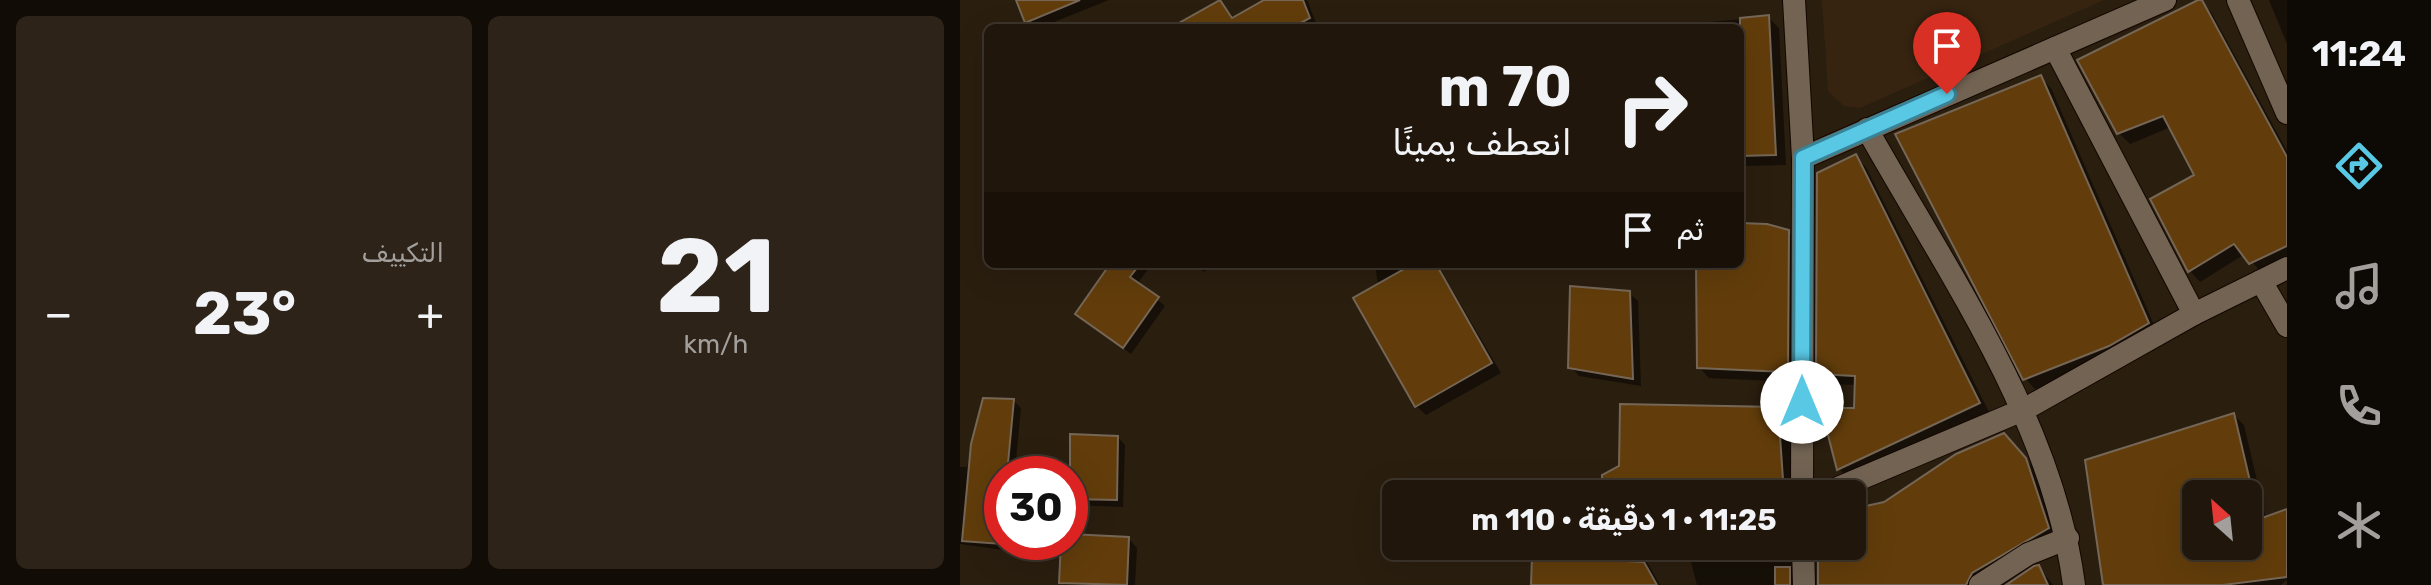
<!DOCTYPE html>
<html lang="ar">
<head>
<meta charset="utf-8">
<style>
  :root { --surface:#20160b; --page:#2d2319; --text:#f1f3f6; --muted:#a29f9d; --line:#3d352c; --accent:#59c8e5 }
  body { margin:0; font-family:Rubik,"Noto Sans Arabic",sans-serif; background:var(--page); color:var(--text); direction:rtl; height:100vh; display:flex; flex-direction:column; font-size:30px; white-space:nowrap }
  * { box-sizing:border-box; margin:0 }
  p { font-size:26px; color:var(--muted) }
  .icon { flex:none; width:44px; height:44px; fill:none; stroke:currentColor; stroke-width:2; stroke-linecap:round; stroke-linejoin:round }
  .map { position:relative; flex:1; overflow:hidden; direction:ltr }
  .drawer { display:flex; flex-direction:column; gap:16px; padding:16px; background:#120c06; width:960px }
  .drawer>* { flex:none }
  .banner { position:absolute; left:24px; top:24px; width:760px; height:244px; border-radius:12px; box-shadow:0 8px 32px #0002,0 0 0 2px var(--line); direction:rtl; background:#20160b; color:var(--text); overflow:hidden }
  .needle { width:52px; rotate:333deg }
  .controls { position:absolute; left:1222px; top:480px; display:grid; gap:16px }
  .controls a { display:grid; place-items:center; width:80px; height:80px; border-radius:12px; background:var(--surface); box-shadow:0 8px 32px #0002,0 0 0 2px var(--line); font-size:40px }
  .speed { position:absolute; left:24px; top:456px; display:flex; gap:16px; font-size:40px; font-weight:700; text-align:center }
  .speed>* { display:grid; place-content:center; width:104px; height:104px; border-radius:50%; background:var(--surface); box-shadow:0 8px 32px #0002,0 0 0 2px var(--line); line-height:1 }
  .speed .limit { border:12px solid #d22; background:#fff; color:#111 }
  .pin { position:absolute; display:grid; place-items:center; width:68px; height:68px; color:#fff; margin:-82px -34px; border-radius:50% 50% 50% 0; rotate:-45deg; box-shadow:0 0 8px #0007 }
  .pin .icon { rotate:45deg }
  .me { position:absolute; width:88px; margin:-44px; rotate:0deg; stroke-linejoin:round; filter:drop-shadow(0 0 6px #0008) }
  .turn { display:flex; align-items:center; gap:28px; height:168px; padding:0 40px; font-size:36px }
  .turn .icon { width:104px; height:104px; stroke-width:2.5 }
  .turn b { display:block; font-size:56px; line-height:68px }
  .then { display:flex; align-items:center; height:76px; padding:0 40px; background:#0003; gap:16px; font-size:30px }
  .big { font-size:60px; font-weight:700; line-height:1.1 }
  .drawer .card { flex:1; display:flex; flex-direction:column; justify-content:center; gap:12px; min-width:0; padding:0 28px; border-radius:12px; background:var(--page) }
  .drawer .dial { align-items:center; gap:0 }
  .dial b { font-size:104px; line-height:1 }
  .heat { display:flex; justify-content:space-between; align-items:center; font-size:44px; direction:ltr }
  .drawer .tiles { flex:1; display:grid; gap:16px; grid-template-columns:repeat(2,1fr) }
  .trip { position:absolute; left:422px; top:480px; width:484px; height:80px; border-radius:12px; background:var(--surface); box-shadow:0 8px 32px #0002,0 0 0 2px var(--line); font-weight:700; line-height:80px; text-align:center; direction:rtl }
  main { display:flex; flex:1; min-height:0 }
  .menu { display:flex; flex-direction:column; width:144px; justify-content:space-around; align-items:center; background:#0d0904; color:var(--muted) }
  .menu .icon { width:56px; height:56px }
  .menu .selected { color:var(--accent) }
  .menu b { font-size:36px; color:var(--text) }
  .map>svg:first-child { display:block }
  .built { fill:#362410 }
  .shadow { fill:#0007; fill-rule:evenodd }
  .building { fill:#623d0b; stroke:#756656; stroke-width:2 }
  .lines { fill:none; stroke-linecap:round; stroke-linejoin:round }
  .minor-casing { stroke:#130700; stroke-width:24 }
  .minor { stroke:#726353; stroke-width:22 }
  .route-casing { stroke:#3a8295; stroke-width:20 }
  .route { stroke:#59c8e5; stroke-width:14 }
</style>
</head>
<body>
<main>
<nav class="menu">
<b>11:24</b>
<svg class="icon selected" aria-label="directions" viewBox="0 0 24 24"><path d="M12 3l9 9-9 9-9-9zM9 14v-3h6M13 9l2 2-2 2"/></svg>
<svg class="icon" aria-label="music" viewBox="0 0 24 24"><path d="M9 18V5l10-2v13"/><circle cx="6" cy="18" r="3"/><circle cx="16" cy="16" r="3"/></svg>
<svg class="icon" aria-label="phone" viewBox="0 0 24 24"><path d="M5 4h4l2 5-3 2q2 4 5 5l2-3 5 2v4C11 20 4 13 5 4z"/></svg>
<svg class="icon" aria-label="climate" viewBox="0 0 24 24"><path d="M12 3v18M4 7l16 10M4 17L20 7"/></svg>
</nav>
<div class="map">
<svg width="1327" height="585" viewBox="0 0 1327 585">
  <rect width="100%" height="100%" fill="#2a1e0f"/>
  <path class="built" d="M862,0H1144L900,108L884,106L868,91Z"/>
  <g class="shadow">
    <path d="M58,0H149L79,28H73L67,22Z"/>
    <path d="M308,0H347L358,28H214L261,2L275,19Z"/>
    <path d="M1309,0H1327V44Z"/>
    <path d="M1240,1L1251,12L1327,151V262L1302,273L1285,254L1240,282L1230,271L1193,200L1236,176L1211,127L1170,144L1159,133Z"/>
    <path d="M808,17L819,28L826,165L780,166V28H725V24Z"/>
    <path d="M1080,77L1091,88L1198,334L1160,356L1075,389L1065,378Z"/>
    <path d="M895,157L906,167L1030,414L890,480L879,469L864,410H896V385L869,384L858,373Z"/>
    <path d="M780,225L828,232L839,243L838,382L749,378L739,367L738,264H780Z"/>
    <path d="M153,264H192L177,284L205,306L171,354L117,314Z"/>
    <path d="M237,264H255L244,272Z"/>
    <path d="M415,264H477L541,373L466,415L456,406L418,286Z"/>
    <path d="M669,293L678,301L681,386L619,376L611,367Z"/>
    <path d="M24,401H54L61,408L55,471L87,474H42V542H51V551L0,544V467H7Z"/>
    <path d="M817,409L828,420L833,494H644Z"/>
    <path d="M1274,415L1284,425L1306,519L1327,512V580L1321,585H1145ZM1236,494H1288V546H1236Z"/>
    <path d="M158,437L165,445L163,507L110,505V476Z"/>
    <path d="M1054,446L1076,471L1098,540L1022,585H862L859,546H892V511L925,504Z"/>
    <path d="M110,536L169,539L177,548L175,585H103V542H110Z"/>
    <path d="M645,546H845L840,585H737L728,550L681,551L700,585H573L646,562Z"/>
    <path d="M1079,567L1093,585H1050Z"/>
  </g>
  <g class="building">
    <path d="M56,0H120L65,23Z"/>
    <path d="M260,0L272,18L304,0H343L350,18L331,28H210Z"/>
    <path d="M1238,0H1242L1327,157V246L1289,264L1274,244L1228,272L1190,199L1234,175L1203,116L1157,134L1117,60Z"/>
    <path d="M809,15L816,155L780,156V18Z"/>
    <path d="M1081,75L1189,323L1149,346L1063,380L935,134Z"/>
    <path d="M896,154L1020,403L877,470L861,408H894L895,376L856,374L857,173Z"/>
    <path d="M780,223L807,224L829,230L828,372L737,368L736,264H780Z"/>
    <path d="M150,264H180L170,277L199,297L163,348L115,314Z"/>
    <path d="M453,264H476L532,363L455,407L393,298Z"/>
    <path d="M610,286L670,291L673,379L608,368Z"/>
    <path d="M23,398L54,399L47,474H42V544L2,541L11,444Z"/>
    <path d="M660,404L818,407L824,494H642V475L659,466Z"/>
    <path d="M1274,413L1293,494H1236V546H1288V523L1327,509V577L1263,585H1143L1125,460Z"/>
    <path d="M1044,433L1066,458L1089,528L1012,573L1006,585H858V546H892V509L924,502L996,454Z"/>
    <path d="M110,434L158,436L157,500L110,499Z"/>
    <path d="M110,534L169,537L167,585L99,583L101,542H110Z"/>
    <path d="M572,556L684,562L697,585H571Z"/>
    <path d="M1079,565L1088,585H1046L1074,566Z"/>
    <rect x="815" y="567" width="15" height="18"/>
  </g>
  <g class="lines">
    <g class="minor-casing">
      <g id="minor">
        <path d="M834,0L843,158L842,494"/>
        <path d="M1278,0L1327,113"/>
        <path d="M1095,48L1234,314L1327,268"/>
        <path d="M907,129C987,272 1093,421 1114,585"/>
        <path d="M843,158L1205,0"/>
        <path d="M1301,281L1327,326"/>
        <path d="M864,494L1065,409L1234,314"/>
        <path d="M843,546L844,585"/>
        <path d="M1020,585L1068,554L1108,538"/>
      </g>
    </g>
    <use href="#minor" class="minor"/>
  </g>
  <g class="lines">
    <g class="route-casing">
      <path id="route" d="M842,402L843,158L987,94"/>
    </g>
    <use href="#route" class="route"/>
  </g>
</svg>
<div class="controls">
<a><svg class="needle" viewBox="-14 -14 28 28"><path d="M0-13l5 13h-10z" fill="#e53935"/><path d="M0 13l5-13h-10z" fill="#a29f9d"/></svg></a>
</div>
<div class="speed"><div class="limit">30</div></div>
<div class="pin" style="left:987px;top:94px;background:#d93025"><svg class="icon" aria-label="arrive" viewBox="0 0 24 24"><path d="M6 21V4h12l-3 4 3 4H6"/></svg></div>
<svg class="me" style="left:842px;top:402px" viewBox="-20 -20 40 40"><circle r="19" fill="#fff"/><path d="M0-13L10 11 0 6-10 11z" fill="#59c8e5"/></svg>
<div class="trip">11:25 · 1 دقيقة · 110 m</div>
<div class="banner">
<div class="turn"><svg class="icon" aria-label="right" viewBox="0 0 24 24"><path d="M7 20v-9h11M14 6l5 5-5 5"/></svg><div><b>70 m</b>انعطف يمينًا</div></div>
<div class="then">ثم<svg class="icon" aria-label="arrive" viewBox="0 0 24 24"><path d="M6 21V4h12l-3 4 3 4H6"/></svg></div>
</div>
</div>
<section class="drawer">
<div class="tiles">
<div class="card dial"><b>21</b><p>km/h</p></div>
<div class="card"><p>التكييف</p>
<div class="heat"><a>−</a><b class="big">23°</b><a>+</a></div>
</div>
</div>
</section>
</main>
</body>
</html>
